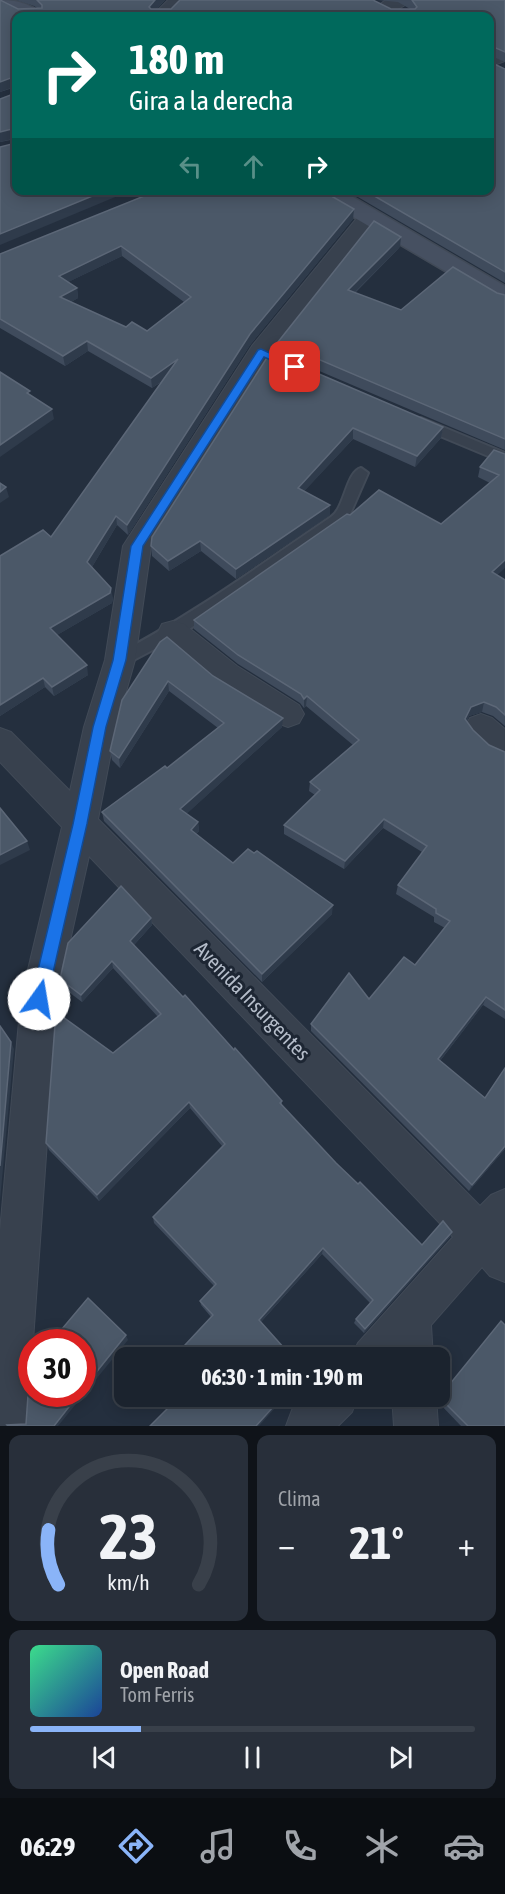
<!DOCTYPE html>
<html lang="es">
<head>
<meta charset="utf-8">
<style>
  :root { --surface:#1b232e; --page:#282f3a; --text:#f1f3f6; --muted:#a0a4aa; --line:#39404a; --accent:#8ab4f8 }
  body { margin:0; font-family:"Asap Condensed",sans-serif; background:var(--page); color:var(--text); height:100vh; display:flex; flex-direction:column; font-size:22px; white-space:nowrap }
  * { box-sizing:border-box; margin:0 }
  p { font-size:20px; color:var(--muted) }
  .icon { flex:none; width:33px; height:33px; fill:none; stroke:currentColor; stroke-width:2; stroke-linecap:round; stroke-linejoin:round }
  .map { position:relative; height:1426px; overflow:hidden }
  .side { display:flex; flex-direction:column; gap:9px; padding:9px; background:#0f1319; flex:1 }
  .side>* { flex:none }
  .guide { position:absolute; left:12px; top:12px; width:482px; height:183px; border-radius:12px; box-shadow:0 3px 15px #0003,0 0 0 2px var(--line); background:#00695c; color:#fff; overflow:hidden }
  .speed { position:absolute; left:18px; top:1329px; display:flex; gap:12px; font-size:30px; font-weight:700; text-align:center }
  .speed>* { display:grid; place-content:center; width:78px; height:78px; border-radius:50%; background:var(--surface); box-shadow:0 3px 15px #0003,0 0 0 2px var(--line); line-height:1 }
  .speed .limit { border:9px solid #d22; background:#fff; color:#111 }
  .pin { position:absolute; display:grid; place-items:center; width:51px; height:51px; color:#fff; margin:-26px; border-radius:12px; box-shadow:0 3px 9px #0006 }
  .me { position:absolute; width:66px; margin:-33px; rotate:13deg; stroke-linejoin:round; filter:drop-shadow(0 0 4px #0008) }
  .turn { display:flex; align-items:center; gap:21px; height:126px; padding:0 18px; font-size:27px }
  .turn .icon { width:78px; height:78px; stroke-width:2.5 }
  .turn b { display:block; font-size:42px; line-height:51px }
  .lanes { display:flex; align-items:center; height:57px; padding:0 18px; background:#0003; justify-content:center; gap:30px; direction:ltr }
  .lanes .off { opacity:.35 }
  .big { font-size:45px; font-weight:700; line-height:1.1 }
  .side .tile { flex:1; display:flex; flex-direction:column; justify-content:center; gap:9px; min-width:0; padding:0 21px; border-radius:12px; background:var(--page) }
  .side .dial { align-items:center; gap:0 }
  .dial svg { height:156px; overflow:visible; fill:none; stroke:var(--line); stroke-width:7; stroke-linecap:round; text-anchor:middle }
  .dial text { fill:var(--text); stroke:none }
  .song { display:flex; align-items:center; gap:18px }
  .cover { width:72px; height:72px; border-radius:9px; background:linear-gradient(135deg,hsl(150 70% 55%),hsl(220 70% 35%)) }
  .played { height:6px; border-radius:3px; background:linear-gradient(90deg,var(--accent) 25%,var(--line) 25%) }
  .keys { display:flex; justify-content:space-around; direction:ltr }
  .heat { display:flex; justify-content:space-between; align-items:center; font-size:33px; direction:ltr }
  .side .tiles { flex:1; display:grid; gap:9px; grid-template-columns:1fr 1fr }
  .tile:last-child { grid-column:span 2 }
  .trip { position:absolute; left:114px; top:1347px; width:336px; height:60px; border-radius:12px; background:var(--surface); box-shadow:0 3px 15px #0003,0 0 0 2px var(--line); font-weight:700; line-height:60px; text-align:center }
  .dock { display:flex; height:96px; justify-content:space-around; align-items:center; background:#0b0e12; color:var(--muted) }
  .dock .icon { width:42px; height:42px }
  .dock .active { color:var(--accent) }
  .dock b { font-size:27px; color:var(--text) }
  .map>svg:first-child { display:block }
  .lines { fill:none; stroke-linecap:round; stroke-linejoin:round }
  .service-casing { stroke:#414a57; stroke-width:4 }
  .minor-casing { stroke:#414a57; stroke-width:2 }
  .secondary-casing { stroke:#414a57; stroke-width:3 }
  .service { fill:#38414e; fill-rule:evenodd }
  .minor { fill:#38414e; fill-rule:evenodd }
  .secondary { fill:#465061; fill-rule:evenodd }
  .wall { fill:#3f4b5c; fill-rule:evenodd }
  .shaded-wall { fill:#2f3b4b }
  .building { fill:#4b5868; stroke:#5c6777; stroke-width:1.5; fill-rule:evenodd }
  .route { fill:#1a73e8; stroke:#114b97; stroke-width:1.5 }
  .labels { text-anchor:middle; stroke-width:6; stroke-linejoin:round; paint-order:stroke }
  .street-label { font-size:21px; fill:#b4bcc9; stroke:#1d2633 }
</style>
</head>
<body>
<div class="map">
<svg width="505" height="1426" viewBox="0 0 505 1426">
  <rect width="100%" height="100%" fill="#242f3e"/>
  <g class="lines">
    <g class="service-casing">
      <g id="service">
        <path d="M421,418L505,453V463L416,426L414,423Z"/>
        <path d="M361,468L368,473L347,521L179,636L126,664L120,666L114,664L112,660L114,656C191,616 260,565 331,517C345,508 346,472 361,468Z"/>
      </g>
    </g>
    <g class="minor-casing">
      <g id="minor">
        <path d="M168,0H188L171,16H152Z"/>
        <path d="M386,0H410C404,9 389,13 378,11L376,7Z"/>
        <path d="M505,48V61L489,67V54Z"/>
        <path d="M370,210L378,212L381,217L271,357L151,547L135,660L116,727L98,819L480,1206L491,1195L505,1189V1282L490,1276L482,1267L431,1325L433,1358H351L358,1343L453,1237L89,856L57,999L27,1426H0V1231L21,999L62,827L0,762V728L11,732L70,791L84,727L105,660L123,546L252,346L362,212Z"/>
        <path d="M173,621L184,624L237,666L299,705L304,714L299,723L288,727L277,723L215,684L162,640L158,632L162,624Z"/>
        <path d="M481,714L492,718L505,729V761C489,756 473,742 465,727L470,718Z"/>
        <path d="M305,1396H358L352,1412L338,1426H286L292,1410Z"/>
        <path d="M392,1396H436L438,1426H394Z"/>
      </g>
    </g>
    <g class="secondary-casing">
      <g id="secondary">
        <path d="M0,0C15,0 32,3 42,16H19L0,6Z"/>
        <path d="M313,190H341L505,286V303L496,301L316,195Z"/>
      </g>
    </g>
    <use href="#service" class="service"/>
    <use href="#minor" class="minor"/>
    <use href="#secondary" class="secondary"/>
  </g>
  <g class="wall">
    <path d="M0,0L18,9L37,8L34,6L16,0H165L157,9H410L398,2L377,0H505V62L489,55L490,62L505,69V283L346,190H489V16L16,143V139L0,142V99L16,93V87L0,92Z"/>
    <path d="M353,219L250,345L128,535L117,525L92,567L113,598L112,603L57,635L88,675L54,696L45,687L0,716V556L51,537L163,381L152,388L88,351L65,366L0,328V254ZM122,256L184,302L147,331L126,327L71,302L78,298L77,288L68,282Z"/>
    <path d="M400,247L355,293L401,310L497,293L505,295V450L277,353L278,342Z"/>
    <path d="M270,353L443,427L441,438L415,467L353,439L304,491L330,515L236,579L201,551L169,571L152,556L151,546Z"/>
    <path d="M505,454L497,575L505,580V726L493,716L482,712L469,716L467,721L473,730L489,745L505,752V1019L483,1005L440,1061L485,1098L505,1068V1149L469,1191L311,1031V1024L369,999L415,965L445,928L434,922V917L396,894L398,885L422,852L383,828L344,869L284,834V825L315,795L309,791L310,782L353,745L306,706L304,708L300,703L238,664L194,629V620L350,515L441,524L490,483L478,477L480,467Z"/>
    <path d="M160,642L213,676L282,727L186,814L198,822L199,831L196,834L233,863L332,914L262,982L104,821L102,812L167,768L218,728L169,691L120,768L112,760L110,751Z"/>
    <path d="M151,918L152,925L134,945L282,1101V1106L336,1163L422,1245L452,1232L450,1237L364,1333L354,1323L356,1319L370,1303L322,1254L261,1322L293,1358H194L186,1349L185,1345L211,1317L201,1305L200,1301L214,1286L154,1223L153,1217L222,1146L190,1108L99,1201L49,1150L46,1143L113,1053L158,1017L113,968L82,1002L62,987L60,979Z"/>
    <path d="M441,1395L505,1426H461L439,1403L438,1399Z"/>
  </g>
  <g class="shaded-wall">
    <path d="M155,0H165L150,16L149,7Z"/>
    <path d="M16,76V86L0,92V82Z"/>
    <path d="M16,128V138L0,142V132Z"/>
    <path d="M107,190H132L0,245V234Z"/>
    <path d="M354,209L353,219L250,345L128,535L127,525L250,334Z"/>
    <path d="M401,237L400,247L347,300L348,290Z"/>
    <path d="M121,246L122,256L60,286L59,276Z"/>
    <path d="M77,288L78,298L62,307L60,297Z"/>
    <path d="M87,341L88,351L65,366L63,356Z"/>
    <path d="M178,359V370L152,388L151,378Z"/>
    <path d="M52,409L54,419L0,457V445Z"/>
    <path d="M443,427L441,438L415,467L417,456Z"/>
    <path d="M353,428V439L298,498V488Z"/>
    <path d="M6,487L9,497L0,503V492Z"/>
    <path d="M330,505V515L236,579V569Z"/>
    <path d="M116,516L117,525L89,572L87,562Z"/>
    <path d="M200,541L201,551L169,571L168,561Z"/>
    <path d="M505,560V568L490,582L492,572Z"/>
    <path d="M111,588L113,598L112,603L52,638L50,628Z"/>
    <path d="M87,665L88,675L54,696L52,687Z"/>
    <path d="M43,678L45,687L0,716V705Z"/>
    <path d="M168,681L169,691L120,768L119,758Z"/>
    <path d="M307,696L306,706L304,708V699Z"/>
    <path d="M484,702L482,712L469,716L463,728L465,719L471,707Z"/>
    <path d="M283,718L282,727L181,819L180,809Z"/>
    <path d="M384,819L383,828L344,869L345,861Z"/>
    <path d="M198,822L199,831L191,839V830Z"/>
    <path d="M27,841L30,850L0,865V855Z"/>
    <path d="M333,905L332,914L262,982V974Z"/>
    <path d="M151,918L152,925L131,948L130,941Z"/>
    <path d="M112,961L113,968L82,1002L81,995Z"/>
    <path d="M486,997L483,1005L436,1066L438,1059Z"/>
    <path d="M11,1042L14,1049L0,1201V1166Z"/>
    <path d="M189,1102L190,1108L99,1201L97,1195Z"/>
    <path d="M505,1146V1149L469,1191L472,1185Z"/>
    <path d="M452,1232L450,1237L364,1333L365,1329Z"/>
    <path d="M323,1248L322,1254L259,1324V1320Z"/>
    <path d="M126,1335L128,1340L58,1426H54L79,1394H82V1390Z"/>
    <path d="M283,1396H286L259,1426H256Z"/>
  </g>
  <g class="building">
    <path d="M0,0L18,9L42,8V5L37,0H155L149,7L151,9H171L180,0H373L391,9H415L417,7L412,0H505V52L489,45V16H16V190H107L0,234V147L16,143V128L0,132V99L16,93V76L0,82Z"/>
    <path d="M489,52L490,62L505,69V272L364,190H489Z"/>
    <path d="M159,190H321L354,209L250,334L127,525L116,516L87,562L111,588L110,593L50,628L87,665L52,687L43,678L0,705V556L43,530L51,537L178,359L151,378L87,341L63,356L0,319V254ZM121,246L191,297L147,331L132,322L126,327L60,297L77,288L59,276Z"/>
    <path d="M374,221L401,237L348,290L401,310L453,267L497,293L505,295V439L278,342Z"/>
    <path d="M270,353L443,427L417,456L353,428L298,488L330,505L236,569L200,541L168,561L151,546L152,537Z"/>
    <path d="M0,372L30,391L27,393L52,409L0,445Z"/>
    <path d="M494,450L505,454V560L492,572L505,580V715L496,707L484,702L471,707L465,719L473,730L489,745L505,752V1010L486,997L438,1059L485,1098L505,1068V1146L472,1185L311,1024L349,973L369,999L404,957L415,965L450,921L436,913V909L398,885L427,846L384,819L345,861L284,825L320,790L310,782L359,740L307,696L304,699L301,694L238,655L194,620L347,514L350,515L379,490L441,524L499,475L480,467Z"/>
    <path d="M0,483L6,487L0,492Z"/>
    <path d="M167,637L213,676L283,718L180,809L198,822L191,830L233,863L248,849L254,853L257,851L333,905L262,974L102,812L165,766L167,768L224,723L168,681L119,758L110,751L122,700L160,642Z"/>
    <path d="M0,808L27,841L0,855Z"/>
    <path d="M121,886L151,918L130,941L183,997L185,995L234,1050L235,1048L282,1101L280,1103L336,1163L358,1184L360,1182L422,1245L443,1221L452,1232L365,1329L356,1319L373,1300L323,1248L259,1320L293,1358H197L185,1345L213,1315L200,1301L216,1284L153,1217L225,1144L189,1102L97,1195L46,1143L56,1012L113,1053L161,1014L112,961L81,995L60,979L68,943Z"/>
    <path d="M0,1026L11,1042L0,1166Z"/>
    <path d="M88,1298L126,1335L82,1390V1342H51Z"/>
    <path d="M501,1321L505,1325V1426H468L441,1399V1395Z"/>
    <path d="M32,1366V1394H79L54,1426H8L7,1425L26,1424L30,1367Z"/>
    <path d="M180,1396H283L256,1426H150Z"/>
  </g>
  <path class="route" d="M261,349L300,367L295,371L291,369L264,357L143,546L126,660L106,727L87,824L47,999L45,1004L39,1006L34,1004L31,999L73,824L93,727L113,660L131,546L258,350Z"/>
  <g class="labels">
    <g class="street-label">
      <text transform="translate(252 1001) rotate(46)" y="7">Avenida Insurgentes</text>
    </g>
  </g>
</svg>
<div class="speed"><div class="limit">30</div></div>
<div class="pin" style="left:295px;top:367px;background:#d93025"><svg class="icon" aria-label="arrive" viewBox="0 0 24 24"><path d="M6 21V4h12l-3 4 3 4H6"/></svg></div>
<svg class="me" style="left:39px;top:999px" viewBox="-20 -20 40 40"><circle r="19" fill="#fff"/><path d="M0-13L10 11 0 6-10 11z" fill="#1a73e8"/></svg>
<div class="trip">06:30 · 1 min · 190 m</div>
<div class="guide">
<div class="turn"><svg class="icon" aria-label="right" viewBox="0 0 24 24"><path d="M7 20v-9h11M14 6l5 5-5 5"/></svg><div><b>180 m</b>Gira a la derecha</div></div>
<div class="lanes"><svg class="icon off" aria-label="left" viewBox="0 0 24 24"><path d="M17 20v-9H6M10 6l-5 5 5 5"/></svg><svg class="icon off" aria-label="ahead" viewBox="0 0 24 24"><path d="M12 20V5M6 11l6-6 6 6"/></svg><svg class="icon" aria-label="right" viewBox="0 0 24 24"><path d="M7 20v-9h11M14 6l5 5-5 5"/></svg></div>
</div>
</div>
<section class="side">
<div class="tiles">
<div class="tile dial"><svg viewBox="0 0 100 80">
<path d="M14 69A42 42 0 1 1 86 69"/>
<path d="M14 69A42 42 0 0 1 9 41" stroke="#8ab4f8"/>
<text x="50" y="56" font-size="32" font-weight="700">23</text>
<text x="50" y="72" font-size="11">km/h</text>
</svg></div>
<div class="tile"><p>Clima</p>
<div class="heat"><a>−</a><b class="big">21°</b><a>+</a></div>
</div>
<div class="tile">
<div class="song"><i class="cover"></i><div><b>Open Road</b><p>Tom Ferris</p></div></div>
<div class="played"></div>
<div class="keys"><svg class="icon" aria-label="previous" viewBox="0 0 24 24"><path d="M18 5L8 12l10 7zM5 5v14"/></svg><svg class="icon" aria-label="pause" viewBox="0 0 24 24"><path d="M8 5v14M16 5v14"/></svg><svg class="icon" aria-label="next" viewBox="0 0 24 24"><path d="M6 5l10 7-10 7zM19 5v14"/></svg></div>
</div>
</div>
</section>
<nav class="dock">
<b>06:29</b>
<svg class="icon active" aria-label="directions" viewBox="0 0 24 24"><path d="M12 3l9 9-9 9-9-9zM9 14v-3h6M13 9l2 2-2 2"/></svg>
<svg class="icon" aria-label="music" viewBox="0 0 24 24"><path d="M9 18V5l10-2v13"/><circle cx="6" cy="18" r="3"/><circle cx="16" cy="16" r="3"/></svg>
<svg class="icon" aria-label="phone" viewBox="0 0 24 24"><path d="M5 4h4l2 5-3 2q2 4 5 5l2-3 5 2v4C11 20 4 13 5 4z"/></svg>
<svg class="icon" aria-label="climate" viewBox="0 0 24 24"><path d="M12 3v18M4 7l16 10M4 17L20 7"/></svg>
<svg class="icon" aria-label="car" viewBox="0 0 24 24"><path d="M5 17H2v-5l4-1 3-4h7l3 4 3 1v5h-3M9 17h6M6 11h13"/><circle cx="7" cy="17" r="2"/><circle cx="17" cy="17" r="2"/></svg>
</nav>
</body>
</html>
